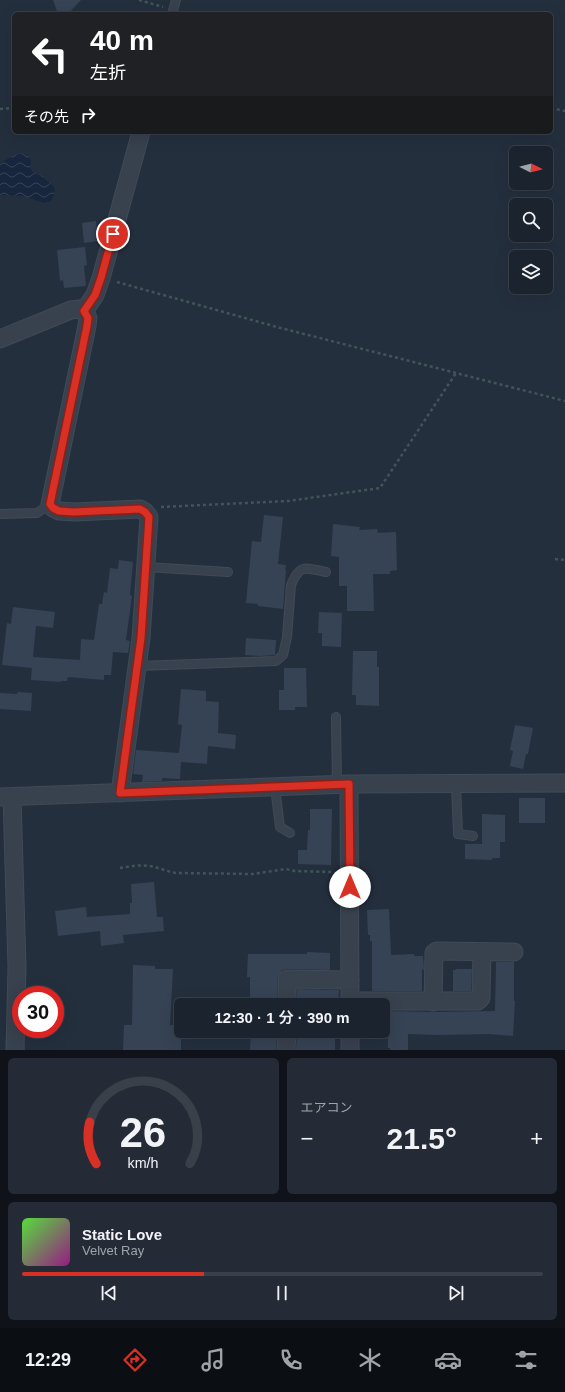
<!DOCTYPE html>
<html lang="ja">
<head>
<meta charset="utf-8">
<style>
  :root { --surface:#1b232e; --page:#242b36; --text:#f1f3f6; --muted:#a0a4aa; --line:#39404a; --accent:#d93025 }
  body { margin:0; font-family:Helvetica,"Noto Sans JP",sans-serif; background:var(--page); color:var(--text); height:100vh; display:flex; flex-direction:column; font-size:15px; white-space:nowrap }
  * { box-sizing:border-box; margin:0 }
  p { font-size:13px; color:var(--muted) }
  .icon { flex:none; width:22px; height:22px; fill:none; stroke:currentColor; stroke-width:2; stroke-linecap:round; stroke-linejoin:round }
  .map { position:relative; height:1050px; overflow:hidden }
  .side { display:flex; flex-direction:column; gap:8px; padding:8px; background:#0f1319; flex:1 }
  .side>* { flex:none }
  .guide { position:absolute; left:12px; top:12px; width:541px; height:122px; border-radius:6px; box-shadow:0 4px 16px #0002,0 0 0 1px var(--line); background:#202124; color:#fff; overflow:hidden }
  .needle { width:26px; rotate:96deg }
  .buttons { position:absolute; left:509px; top:146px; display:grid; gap:8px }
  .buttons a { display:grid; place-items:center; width:44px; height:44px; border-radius:6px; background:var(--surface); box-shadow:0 4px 16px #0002,0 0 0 1px var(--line); font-size:20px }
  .speed { position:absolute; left:12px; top:986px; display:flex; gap:8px; font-size:20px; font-weight:700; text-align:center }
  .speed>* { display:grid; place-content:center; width:52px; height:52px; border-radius:50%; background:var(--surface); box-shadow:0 4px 16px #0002,0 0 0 1px var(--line); line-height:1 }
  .speed .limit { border:6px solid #d22; background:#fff; color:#111 }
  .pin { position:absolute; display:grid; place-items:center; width:34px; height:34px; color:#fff; margin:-17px; border:2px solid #fff; border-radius:50%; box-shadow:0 1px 4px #0007 }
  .me { position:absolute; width:44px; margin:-22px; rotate:0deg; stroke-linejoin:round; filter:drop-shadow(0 0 3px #0008) }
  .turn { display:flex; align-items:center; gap:14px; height:84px; padding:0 12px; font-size:18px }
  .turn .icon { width:52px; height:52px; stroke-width:2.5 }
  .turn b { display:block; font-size:28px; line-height:34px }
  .then { display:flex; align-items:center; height:38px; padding:0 12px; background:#0003; gap:8px; font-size:15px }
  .big { font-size:30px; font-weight:600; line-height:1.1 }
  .side .tile { flex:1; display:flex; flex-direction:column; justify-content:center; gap:6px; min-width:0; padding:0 14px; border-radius:6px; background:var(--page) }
  .side .dial { align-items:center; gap:0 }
  .dial svg { height:104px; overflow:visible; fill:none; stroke:var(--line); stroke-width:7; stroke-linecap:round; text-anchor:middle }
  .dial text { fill:var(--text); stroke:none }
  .song { display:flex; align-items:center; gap:12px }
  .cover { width:48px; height:48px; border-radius:6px; background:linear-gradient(135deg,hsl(110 70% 55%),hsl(310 70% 35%)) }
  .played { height:4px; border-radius:2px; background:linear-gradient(90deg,var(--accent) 35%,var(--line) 35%) }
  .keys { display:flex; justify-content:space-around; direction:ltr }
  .heat { display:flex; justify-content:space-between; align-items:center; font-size:22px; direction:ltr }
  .side .tiles { flex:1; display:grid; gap:8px; grid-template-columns:1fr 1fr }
  .tile:last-child { grid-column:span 2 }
  .trip { position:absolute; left:174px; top:998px; width:216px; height:40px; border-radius:6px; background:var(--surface); box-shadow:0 4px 16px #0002,0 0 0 1px var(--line); font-weight:600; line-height:40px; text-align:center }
  .dock { display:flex; height:64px; justify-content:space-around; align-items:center; background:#0b0e12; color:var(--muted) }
  .dock .icon { width:28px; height:28px }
  .dock .current { color:var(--accent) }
  .dock b { font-size:18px; color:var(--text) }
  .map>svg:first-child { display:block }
  .water { fill:url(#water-waves) }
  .building { fill:#364354 }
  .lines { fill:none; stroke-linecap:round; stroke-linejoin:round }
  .lane-casing { stroke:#414a57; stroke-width:10 }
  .street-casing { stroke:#414a57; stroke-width:19 }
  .path { stroke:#3f5557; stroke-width:2.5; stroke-dasharray:3 3; stroke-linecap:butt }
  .lane { stroke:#38414e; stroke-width:8 }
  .street { stroke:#38414e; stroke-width:17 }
  .route-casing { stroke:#8d1f18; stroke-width:10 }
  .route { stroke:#d93025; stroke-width:7 }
</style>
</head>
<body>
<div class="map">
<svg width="565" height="1050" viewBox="0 0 565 1050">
  <defs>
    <pattern id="water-waves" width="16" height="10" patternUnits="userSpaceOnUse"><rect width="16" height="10" fill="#17263c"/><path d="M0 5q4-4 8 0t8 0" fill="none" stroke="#364457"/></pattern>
  </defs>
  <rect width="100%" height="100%" fill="#242f3e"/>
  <path class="water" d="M23,153L29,156L31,161L30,168L34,173L42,176L54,187L55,193L51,201L44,203L23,196L0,195V163L15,155Z"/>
  <g class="building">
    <path d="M53,0H81L68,14H58Z"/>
    <path d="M96,221L98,241L84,243L82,223Z"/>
    <path d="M85,247L87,265L84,266L86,286L64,288L63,280L60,281L57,250Z"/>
    <path d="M264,515L283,517L278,564L286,565L285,570H286L283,609L258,606V604L246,603L252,541L261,542Z"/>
    <path d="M333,524L360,527L359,530L377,529L378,533L396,532L397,570L390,571V574H373L374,611H347V586H339V557L331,556Z"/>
    <path d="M119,560L133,562L130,595L132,596L126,640L130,641L128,653L113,652L111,675H104V680L68,677L67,681H62L61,682L31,680L32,665V668L2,665L7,623L11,624L13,607L55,612L53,628L36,626L33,657L80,660L81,639L94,640L99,604H102L104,592L107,593L110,568L118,569Z"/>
    <path d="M319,612L342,613L341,647L322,646V633H318Z"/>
    <path d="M246,638L276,640L275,655L260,656L245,655Z"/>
    <path d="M353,651H377V667H379V706L356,705V695H352Z"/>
    <path d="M284,668H306L307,707H295V710H279V690H284Z"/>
    <path d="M181,689L206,691V701L219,702L218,733L236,735L235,749L208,746L207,764L181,762L180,779L162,778V781L142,782L143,775L133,774L136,750L179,753L182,725L178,724Z"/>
    <path d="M18,692L32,693L31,711L0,709V693L17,694Z"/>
    <path d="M515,725L533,728L528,754H526L523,769L510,766L513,751L510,750Z"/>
    <rect x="519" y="798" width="26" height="25"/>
    <path d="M310,809H332L331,865L298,864V850H307L308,830H310Z"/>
    <path d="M482,814L505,815V842H500V858H492V860L465,859V844H482Z"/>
    <path d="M154,882L157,917H163L164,931L123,935L124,943L101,946L100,931L58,936L55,911L86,907L87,917L130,914V903H132L131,884Z"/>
    <path d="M389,909L391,955L414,954V956H423L424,969L422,970V991H372V941H370V935H368L367,910Z"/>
    <path d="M307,952L330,953V970L287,969L282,970L279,974L277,979V1005H250V977H247L248,954H307Z"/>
    <path d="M496,962H514V1001H515L513,1036L489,1034L438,1035L408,1034V1050H390V1048H388L387,1011L433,1012L495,1011Z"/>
    <path d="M133,965L155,966V969H173L170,1025H181V1050H123L124,1025H132Z"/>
    <path d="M456,969H472L471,991H453V970H456Z"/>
    <path d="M297,989L339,990L338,1004L297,1005Z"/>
    <path d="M251,1031H277L276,1050H250Z"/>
    <path d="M297,1031H326L327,1037H335V1050H296Z"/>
  </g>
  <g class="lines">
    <g class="lane-casing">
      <g id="lane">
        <path d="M172,14L176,0"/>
        <path d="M0,514L37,513L50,504"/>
        <path d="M146,567L228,572"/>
        <path d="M138,666L276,661L283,655L287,637L291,585C300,563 306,568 326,572"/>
        <path d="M336,717L337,785"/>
        <path d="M456,784L458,834L473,836"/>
        <path d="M275,787L280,827L290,833"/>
      </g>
    </g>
    <g class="street-casing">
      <g id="street">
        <path d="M84,311L95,295L101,278L141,132"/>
        <path d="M0,339L71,310L79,309L84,311L88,318L87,326L50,504L53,508L59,511L75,512L140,509L145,512L149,517L141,638L120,793"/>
        <path d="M349,784L350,1005"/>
        <path d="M0,797L349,784L565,783"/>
        <path d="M12,797L17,967L15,1050"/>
        <path d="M350,1001H478L481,998L482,952"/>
        <path d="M433,1002L434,953L437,951L514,952"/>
        <path d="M287,1005V979L350,980"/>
        <path d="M350,1031V1050"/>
        <path d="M286,1050L287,1031"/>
      </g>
    </g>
    <g class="path">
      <path d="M139,0L163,7"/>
      <path d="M551,108L565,111"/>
      <path d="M0,109L14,108"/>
      <path d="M117,282L277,327L565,401"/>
      <path d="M161,507L288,501L380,488L456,373"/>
      <path d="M555,559L565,560"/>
      <path d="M120,868C131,866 143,864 155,867C162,869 169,872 176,873L253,874L286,869L294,871L333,872"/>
    </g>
    <use href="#lane" class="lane"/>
    <use href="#street" class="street"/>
  </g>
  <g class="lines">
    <g class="route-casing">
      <path id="route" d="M113,234L101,278L95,295L84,311L88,318L87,326L50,504L53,508L59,511L74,512L140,509L145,512L149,517L141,638L120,793L349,784L350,887"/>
    </g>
    <use href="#route" class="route"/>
  </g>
</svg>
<div class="buttons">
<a><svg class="needle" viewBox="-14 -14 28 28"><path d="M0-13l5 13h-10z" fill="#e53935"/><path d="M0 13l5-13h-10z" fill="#a0a4aa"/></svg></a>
<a><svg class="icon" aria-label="search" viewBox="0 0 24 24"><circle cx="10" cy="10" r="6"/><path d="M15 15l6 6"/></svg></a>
<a><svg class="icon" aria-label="layers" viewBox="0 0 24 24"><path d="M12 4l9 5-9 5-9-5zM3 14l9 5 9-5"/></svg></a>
</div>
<div class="speed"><div class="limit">30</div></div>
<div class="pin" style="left:113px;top:234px;background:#d93025"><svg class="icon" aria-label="arrive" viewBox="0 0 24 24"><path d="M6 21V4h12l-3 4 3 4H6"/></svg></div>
<svg class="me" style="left:350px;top:887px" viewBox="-20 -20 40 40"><circle r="19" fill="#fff"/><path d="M0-13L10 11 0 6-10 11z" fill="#d93025"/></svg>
<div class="trip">12:30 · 1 分 · 390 m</div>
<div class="guide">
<div class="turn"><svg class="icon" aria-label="left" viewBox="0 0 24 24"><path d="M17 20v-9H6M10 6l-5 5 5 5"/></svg><div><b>40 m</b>左折</div></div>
<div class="then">その先<svg class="icon" aria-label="right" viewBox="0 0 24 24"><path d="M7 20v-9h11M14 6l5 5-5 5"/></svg></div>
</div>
</div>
<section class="side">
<div class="tiles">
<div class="tile dial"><svg viewBox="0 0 100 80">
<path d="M14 69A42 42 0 1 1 86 69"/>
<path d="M14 69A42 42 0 0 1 9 37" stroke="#d93025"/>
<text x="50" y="56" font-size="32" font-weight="700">26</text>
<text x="50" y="72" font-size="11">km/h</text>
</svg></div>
<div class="tile"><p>エアコン</p>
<div class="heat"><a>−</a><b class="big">21.5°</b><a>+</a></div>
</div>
<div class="tile">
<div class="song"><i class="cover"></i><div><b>Static Love</b><p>Velvet Ray</p></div></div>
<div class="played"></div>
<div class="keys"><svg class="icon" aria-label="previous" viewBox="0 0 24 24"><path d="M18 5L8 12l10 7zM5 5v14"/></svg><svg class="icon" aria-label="pause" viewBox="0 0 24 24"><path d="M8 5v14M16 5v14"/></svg><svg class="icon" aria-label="next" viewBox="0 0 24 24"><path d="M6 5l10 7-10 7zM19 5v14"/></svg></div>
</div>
</div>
</section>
<nav class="dock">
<b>12:29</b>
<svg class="icon current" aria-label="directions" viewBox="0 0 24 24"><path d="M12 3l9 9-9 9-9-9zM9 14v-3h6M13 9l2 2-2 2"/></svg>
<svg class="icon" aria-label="music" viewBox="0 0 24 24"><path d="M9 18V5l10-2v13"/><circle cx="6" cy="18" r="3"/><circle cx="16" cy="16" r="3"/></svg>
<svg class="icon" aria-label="phone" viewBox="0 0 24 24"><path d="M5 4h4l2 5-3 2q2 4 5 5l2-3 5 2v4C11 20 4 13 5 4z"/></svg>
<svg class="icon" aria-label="climate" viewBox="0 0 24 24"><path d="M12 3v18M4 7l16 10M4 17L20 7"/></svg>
<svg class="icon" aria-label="car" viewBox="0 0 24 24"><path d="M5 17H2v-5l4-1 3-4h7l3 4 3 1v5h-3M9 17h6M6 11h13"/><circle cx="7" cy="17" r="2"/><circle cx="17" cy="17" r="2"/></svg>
<svg class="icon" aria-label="filters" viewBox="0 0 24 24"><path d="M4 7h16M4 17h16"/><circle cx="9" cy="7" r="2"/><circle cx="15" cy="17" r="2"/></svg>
</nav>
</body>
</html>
